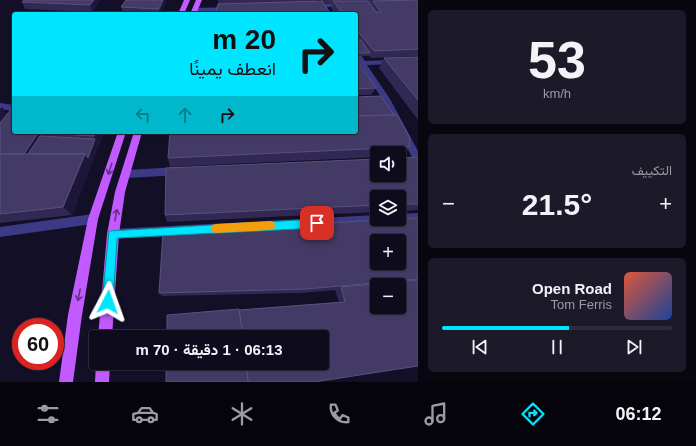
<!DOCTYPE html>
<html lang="ar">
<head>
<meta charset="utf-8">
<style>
  :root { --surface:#0e0b1c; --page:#1c1929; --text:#f1f3f6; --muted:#9b9ba3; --line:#2e2b3b; --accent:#00e5ff }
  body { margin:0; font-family:Arial,Vazirmatn,sans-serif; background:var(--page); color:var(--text); direction:rtl; height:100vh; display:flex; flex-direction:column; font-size:15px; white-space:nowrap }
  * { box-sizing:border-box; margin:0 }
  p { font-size:13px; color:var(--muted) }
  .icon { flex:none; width:22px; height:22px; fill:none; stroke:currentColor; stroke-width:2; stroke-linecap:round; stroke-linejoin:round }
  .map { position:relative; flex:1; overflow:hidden; direction:ltr }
  .panel { display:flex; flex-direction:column; gap:10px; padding:10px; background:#08060f; width:278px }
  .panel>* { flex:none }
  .banner { position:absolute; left:12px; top:12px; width:346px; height:122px; border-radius:4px; box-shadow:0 1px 3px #0004,0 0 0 1px var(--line); direction:rtl; background:#00e5ff; color:#111; overflow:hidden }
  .controls { position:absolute; left:370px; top:146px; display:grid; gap:8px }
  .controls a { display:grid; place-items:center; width:36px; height:36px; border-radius:4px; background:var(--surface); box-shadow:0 1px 3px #0004,0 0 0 1px var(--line); font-size:20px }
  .speed { position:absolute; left:12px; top:318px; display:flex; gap:8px; font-size:20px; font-weight:700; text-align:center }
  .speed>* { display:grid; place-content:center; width:52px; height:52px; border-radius:50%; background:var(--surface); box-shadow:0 1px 3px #0004,0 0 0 1px var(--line); line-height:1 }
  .speed .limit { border:6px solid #d22; background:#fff; color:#111 }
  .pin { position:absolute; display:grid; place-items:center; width:34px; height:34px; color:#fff; margin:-17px; border-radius:8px; box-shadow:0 2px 6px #0006 }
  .me { position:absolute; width:44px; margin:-22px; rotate:4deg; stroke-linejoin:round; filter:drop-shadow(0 0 3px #0008) }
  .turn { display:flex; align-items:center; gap:14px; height:84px; padding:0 16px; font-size:18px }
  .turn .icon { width:52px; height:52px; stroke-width:2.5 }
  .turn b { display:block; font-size:28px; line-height:34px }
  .lanes { display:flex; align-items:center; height:38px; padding:0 16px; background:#0003; justify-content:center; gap:20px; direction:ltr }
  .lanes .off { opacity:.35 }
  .big { font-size:30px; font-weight:700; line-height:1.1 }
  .panel .card { flex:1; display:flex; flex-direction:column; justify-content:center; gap:6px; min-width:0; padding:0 14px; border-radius:6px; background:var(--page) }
  .panel .dial { align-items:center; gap:0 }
  .dial b { font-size:52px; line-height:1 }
  .song { display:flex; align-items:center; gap:12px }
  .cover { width:48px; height:48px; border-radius:6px; background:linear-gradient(135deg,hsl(10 70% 55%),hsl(220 70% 35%)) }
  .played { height:4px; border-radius:2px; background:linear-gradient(90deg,var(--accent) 55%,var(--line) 55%) }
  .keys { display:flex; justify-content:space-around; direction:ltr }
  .heat { display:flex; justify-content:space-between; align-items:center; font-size:22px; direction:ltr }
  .trip { position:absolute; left:89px; top:330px; width:240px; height:40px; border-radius:4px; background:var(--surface); box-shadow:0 1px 3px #0004,0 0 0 1px var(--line); font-weight:700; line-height:40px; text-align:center; direction:rtl }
  .menu { display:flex; height:64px; justify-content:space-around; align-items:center; background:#06040b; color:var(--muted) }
  .menu .icon { width:28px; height:28px }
  .menu .active { color:var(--accent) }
  .menu b { font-size:18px; color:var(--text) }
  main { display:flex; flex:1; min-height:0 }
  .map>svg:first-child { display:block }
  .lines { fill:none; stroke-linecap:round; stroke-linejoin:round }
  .street { fill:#3d3a85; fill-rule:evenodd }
  .primary { fill:#c25bff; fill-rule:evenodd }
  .wall { fill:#312854 }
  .shaded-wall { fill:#1d163a }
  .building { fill:#433a66; stroke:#5a527e; fill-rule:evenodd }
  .oneway { stroke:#623188 }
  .route { fill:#00e5ff; stroke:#0095a6 }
  .slow { fill:#f59e0b }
</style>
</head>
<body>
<main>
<section class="panel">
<div class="card dial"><b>53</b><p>km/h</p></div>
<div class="card"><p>التكييف</p>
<div class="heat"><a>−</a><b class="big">21.5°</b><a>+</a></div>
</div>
<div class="card">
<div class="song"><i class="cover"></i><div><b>Open Road</b><p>Tom Ferris</p></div></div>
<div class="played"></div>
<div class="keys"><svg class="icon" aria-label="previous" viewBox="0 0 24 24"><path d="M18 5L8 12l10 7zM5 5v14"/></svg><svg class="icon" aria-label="pause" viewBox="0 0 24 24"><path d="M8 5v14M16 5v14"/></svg><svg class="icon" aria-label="next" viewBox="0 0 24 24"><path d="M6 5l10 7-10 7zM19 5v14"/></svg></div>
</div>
</section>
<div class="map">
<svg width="418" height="382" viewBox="0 0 418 382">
  <rect width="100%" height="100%" fill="#130f26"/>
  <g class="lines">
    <g class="street">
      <path d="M344,3L346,4V6L312,8L309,6L312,4Z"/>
      <path d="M230,7L232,8V10L195,12L192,10L195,8Z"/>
      <path d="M356,50L358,51L365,61L418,59V63L367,65L390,99L418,151V164L415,163L382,99L361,65H356V61H358L356,57Z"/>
      <path d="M0,103L14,105V111L0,109Z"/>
      <path d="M179,167L182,168L184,171L182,174L179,175L126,178L123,177L121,174L123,171L126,170Z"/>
      <path d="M418,213V223L113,239L109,238L107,234L109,230L113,229L377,215V219H399V214Z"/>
      <path d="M93,214L97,216L98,219L97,222L93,224L0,237V227Z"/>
    </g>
    <g class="primary">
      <path d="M184,0H190L184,14H178Z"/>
      <path d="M196,0H202L196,14H190Z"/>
      <path d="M118,132H126L98,219L82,315L73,382H59L68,315L88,219Z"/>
      <path d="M134,132H142L125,192L119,234L112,337H98L107,234L115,192Z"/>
      <path d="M96,362L110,363L109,382H95Z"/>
    </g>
  </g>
  <g class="wall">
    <path d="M101,0L92,12L25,9L22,2Z"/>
    <path d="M126,0H165L166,3L160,14L123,13L121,7Z"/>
    <path d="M218,0H316V1H321V0H418V56L371,58L369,56H357L356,54V14H336L331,8L333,3L218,5Z"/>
    <path d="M418,57V120L379,68L384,58Z"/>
    <path d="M356,62L376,88L371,95H356Z"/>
    <path d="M0,123L14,132H104L72,215L0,223Z"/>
    <path d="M409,144L410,147L402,156H399V153H377V157L170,167L168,158Z"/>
    <path d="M418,159V210L399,211V197H377V212L167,222L165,215Z"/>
    <path d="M418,218V366L239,310L339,302L335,290H336L300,293L162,296L159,293Z"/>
  </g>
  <g class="shaded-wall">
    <path d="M94,0H101L92,12L90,5Z"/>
    <path d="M163,0H165L166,3L160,14L159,9Z"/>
    <path d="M2,107L7,114L0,123V109Z"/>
    <path d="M96,132H104L72,215L63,207L85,154L95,139L94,136Z"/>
    <path d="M38,133L45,142L25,158L23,155Z"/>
  </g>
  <g class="building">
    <path d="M24,0H94L90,5L22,2Z"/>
    <path d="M126,0H163L159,9L121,7Z"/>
    <path d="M418,0V49L374,51L356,29V14H343L333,1H368L376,12H381L373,1Z"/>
    <path d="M322,1L331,14H215L218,4Z"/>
    <path d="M356,40H361L370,53H359L356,48Z"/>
    <path d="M418,57V100L384,58Z"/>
    <path d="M356,62H358L376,88L356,89Z"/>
    <path d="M381,96L394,115L356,116V97Z"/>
    <path d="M12,108H14V132H96L94,136L38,133L24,154H0V123Z"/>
    <path d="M397,115L410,138L409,144L410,147L168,158L170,132H356V116Z"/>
    <path d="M40,136L95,139L88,158L85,154H28Z"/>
    <path d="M0,154H85L63,207L0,214Z"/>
    <path d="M417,157L418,159V204H399V197H377V205L165,215L166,168L377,159V175H399V158Z"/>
    <path d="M418,218V279L306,289L159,293L163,232ZM377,241H399V263H377Z"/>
    <path d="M418,280V366L314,382H248L246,363H322V337H243L239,310L345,302L341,287ZM377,285H399V307H377Z"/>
    <path d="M239,309L243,337H167V315Z"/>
    <path d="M166,363H246L248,382H166Z"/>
  </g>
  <defs><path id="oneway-shaft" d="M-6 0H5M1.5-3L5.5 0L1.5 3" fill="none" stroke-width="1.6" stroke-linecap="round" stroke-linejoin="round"/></defs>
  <g class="oneway">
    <use href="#oneway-shaft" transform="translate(110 169) rotate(108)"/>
    <use href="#oneway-shaft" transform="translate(116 215) rotate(-80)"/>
    <use href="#oneway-shaft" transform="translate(79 295) rotate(101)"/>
  </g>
  <path class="route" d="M317,219L320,220L322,223L320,226L317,228L117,238L113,302L112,307L108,308L103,307L102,302L109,231Z"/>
  <path class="slow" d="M270,221L274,222L275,226L274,229L270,230L216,233L212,232L211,228L212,225L216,224Z"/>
</svg>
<div class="controls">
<a><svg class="icon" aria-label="sound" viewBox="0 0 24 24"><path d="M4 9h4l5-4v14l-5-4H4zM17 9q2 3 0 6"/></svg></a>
<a><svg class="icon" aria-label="layers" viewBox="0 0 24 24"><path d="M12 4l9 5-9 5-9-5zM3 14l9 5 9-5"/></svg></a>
<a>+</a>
<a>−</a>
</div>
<div class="speed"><div class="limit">60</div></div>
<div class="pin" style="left:317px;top:223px;background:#d93025"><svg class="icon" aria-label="arrive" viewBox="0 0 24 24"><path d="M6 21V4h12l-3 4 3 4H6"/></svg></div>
<svg class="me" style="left:108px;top:302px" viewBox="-20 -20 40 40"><path d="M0-17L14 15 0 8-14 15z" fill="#00e5ff" stroke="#fff" stroke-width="4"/></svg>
<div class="trip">06:13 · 1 دقيقة · 70 m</div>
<div class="banner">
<div class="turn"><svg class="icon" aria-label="right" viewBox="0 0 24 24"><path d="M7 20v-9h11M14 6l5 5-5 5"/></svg><div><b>20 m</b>انعطف يمينًا</div></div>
<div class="lanes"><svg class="icon off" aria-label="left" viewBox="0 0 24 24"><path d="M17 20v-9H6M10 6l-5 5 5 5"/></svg><svg class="icon off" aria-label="ahead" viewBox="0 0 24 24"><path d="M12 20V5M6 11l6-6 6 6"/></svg><svg class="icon" aria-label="right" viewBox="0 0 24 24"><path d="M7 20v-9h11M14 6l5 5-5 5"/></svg></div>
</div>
</div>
</main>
<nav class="menu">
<b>06:12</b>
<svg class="icon active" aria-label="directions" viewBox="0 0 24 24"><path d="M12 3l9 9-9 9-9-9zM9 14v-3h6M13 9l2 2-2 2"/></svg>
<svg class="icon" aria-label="music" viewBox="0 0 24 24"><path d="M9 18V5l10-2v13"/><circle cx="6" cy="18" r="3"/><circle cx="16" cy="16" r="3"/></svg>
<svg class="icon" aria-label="phone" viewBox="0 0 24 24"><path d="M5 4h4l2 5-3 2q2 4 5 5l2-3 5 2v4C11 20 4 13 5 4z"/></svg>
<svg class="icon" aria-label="climate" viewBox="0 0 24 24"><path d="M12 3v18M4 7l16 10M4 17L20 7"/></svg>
<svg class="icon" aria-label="car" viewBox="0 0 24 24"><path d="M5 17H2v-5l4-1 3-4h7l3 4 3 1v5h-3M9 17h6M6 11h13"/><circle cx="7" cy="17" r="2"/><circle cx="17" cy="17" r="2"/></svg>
<svg class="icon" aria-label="filters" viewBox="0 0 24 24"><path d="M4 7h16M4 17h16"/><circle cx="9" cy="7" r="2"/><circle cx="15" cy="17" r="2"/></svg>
</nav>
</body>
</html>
